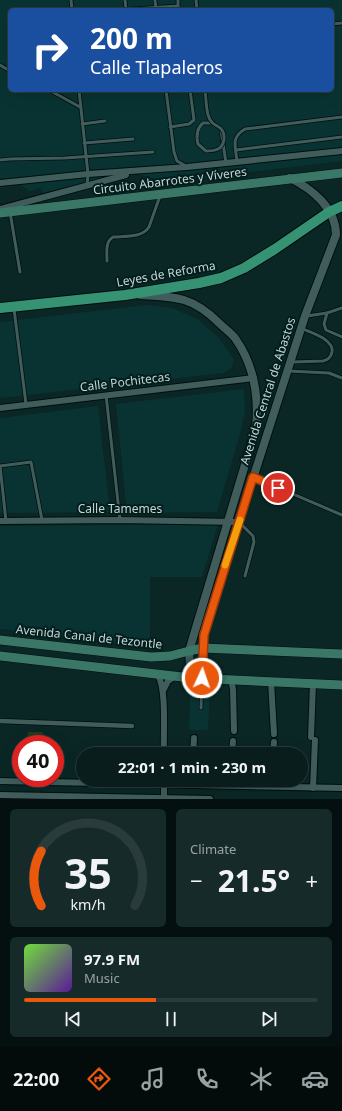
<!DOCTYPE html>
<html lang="en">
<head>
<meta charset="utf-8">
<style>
  :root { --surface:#081d1c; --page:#162a29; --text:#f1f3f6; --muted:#98a2a3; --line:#293b3b; --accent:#ea580c }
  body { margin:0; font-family:"Noto Sans",sans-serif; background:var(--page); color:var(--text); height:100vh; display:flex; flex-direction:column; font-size:15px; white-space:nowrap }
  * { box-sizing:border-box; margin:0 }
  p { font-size:13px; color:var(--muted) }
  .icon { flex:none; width:22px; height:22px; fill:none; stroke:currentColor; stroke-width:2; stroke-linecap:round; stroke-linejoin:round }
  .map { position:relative; height:799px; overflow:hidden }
  .sheet { display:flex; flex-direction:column; gap:10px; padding:10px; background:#04100f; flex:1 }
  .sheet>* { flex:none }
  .banner { position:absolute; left:8px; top:8px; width:326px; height:84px; border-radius:6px; box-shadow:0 4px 16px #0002,0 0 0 1px var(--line); background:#1a4fa0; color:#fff; overflow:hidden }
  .speed { position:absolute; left:12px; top:735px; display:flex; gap:8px; font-size:20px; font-weight:700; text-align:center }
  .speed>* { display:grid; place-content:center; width:52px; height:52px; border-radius:50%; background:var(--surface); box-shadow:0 4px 16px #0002,0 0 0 1px var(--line); line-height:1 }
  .speed .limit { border:6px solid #d22; background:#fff; color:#111 }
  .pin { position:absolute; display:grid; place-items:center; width:34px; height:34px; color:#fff; margin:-17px; border:2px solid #fff; border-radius:50%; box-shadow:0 1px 4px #0007 }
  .me { position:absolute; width:44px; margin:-22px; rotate:3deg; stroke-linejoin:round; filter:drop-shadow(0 0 3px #0008) }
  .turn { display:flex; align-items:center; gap:14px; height:84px; padding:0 16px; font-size:18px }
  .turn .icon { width:52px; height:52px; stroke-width:2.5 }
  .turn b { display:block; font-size:28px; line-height:34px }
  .big { font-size:30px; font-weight:700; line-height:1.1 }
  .sheet .widget { flex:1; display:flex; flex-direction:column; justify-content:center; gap:6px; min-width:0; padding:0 14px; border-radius:6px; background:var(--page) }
  .sheet .dial { align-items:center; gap:0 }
  .dial svg { height:104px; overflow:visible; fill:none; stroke:var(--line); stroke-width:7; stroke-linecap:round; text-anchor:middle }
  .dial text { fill:var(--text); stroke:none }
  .song { display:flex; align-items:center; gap:12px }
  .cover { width:48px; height:48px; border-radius:6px; background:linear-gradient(135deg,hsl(100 70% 55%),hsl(270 70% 35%)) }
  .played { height:4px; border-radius:2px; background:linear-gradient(90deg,var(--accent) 45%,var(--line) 45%) }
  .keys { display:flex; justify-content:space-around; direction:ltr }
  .heat { display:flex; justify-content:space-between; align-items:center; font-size:22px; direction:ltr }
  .sheet .tiles { flex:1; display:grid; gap:10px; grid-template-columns:1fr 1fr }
  .widget:last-child { grid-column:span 2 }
  .trip { position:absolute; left:76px; top:747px; width:232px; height:40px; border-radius:20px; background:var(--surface); box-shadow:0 4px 16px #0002,0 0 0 1px var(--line); font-weight:700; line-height:40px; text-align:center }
  .tabs { display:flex; height:64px; justify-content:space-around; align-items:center; background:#030c0b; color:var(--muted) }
  .tabs .icon { width:28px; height:28px }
  .tabs .on { color:var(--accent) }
  .tabs b { font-size:18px; color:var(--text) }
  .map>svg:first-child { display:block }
  .built { fill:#093332; fill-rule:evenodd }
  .green { fill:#263b16 }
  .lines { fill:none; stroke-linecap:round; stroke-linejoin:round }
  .service-casing { stroke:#000f0f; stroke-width:4.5 }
  .pedestrian-casing { stroke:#000f0f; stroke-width:6 }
  .minor-casing { stroke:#000f0f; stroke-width:8 }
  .tertiary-casing { stroke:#000f0f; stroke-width:10 }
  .secondary-casing { stroke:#000f0f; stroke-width:10 }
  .primary-casing { stroke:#000f0f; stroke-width:12 }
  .service { stroke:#405d5c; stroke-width:3 }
  .pedestrian { stroke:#405d5c; stroke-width:4.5 }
  .minor { stroke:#405d5c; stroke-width:6 }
  .tertiary { stroke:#405d5c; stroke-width:8 }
  .secondary { stroke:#3b7767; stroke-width:9 }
  .primary { stroke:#359273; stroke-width:10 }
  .service-bridge-casing { stroke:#000f0f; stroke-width:4.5; stroke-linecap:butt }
  .service-bridge { stroke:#405d5c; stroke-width:3 }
  .route-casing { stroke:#983908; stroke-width:10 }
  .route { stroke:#ea580c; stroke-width:7 }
  .slow { stroke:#f59e0b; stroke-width:7 }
  .labels { text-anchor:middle; stroke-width:4; stroke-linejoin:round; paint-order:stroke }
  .street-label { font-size:12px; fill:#c5d5d4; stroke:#021e1d }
</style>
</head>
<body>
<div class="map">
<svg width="342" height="799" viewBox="0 0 342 799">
  <rect width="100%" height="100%" fill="#0a2726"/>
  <g class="built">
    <path d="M0,0H342V161L165,182L138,174L45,199L41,188L30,191L21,185L0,188ZM10,10H332V90H10Z"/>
    <path d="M147,305L172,308L197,319L220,339L234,360L231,368L224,373L0,398V322Z"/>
    <path d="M244,389L245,411L241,430L217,512L127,513L116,404Z"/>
    <path d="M98,406L110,512L0,513V418Z"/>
    <path d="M218,524L202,577H150V646L0,629V526Z"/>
    <path d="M191,681L210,682L208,730H189Z"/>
  </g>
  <path class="green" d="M28,732H43L42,744H28Z"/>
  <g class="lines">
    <g class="service-casing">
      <g id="service">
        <path d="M71,0L72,10"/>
        <path d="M125,0L126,9"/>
        <path d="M155,0L156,10"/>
        <path d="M178,0V10"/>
        <path d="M196,0L197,10"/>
        <path d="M118,10L178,6"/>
        <path d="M332,24L342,23"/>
        <path d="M0,65L10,71"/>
        <path d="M49,90L80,107"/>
        <path d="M79,90L88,174L87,185"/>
        <path d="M166,90L174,152L177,161L186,166"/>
        <path d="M203,123H213"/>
        <path d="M82,124L105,121"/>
        <path d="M170,127L189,124L194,120L190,90"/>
        <path d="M221,130L226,163"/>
        <path d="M84,143L133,139"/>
        <path d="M236,150L342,137"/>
        <path d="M0,160L10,159L65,158L153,152"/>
        <path d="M237,162C236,147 230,138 245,129L342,117"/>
        <path d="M10,212L20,272"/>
        <path d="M107,261C107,252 105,242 113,237C125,236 142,238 149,227L160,196"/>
        <path d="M14,309L26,404"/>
        <path d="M327,313L324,324L326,330L342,337"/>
        <path d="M307,316L327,313L342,308"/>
        <path d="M292,362L323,361C328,360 331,357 332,352C334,339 311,333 301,328"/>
        <path d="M289,371L329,373L342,378"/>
        <path d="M106,395L120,520"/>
        <path d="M0,466L31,462L42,520"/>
        <path d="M0,466L6,521"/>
        <path d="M253,477L342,515"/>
        <path d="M240,523L253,536L254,542L245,576"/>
        <path d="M201,708L202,679"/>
      </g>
    </g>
    <g class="pedestrian-casing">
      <path id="pedestrian" d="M0,721L132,726"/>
    </g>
    <g class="minor-casing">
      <g id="minor">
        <path d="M0,183L88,174L187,167L342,151"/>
        <path d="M0,209L126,175"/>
        <path d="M0,408L254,378"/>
        <path d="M0,521L120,520L239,522"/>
        <path d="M158,675C167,691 163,734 164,754"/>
        <path d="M231,679L233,689L234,731"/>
        <path d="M271,681L274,734"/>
        <path d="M163,691L168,681L175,676"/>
        <path d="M311,737L313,683"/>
        <path d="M193,754L194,738"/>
        <path d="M232,754L233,741"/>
        <path d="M273,754L274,742"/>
        <path d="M0,781L342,788"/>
        <path d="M313,788L315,740"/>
        <path d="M0,795L210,799"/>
        <path d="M164,798V780"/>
      </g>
    </g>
    <g class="tertiary-casing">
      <g id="tertiary">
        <path d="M141,295C156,296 170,296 184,300C197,304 210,314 219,323C224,328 231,333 235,338C254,365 259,397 256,428L189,651L191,678"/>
        <path d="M202,678L204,635L207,622L305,316L336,235C336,208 312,189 290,178"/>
      </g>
    </g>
    <g class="secondary-casing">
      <g id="secondary">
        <path d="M0,213L342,173"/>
        <path d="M0,640L151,657L170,656L189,651L203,648L342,654"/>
        <path d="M0,656L191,678L342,685"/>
      </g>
    </g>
    <g class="primary-casing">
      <path id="primary" d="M0,308L125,295L199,283L221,278L244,268L275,249L329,212L342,206"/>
    </g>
    <use href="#service" class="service"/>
    <use href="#pedestrian" class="pedestrian"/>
    <use href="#minor" class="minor"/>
    <use href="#tertiary" class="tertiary"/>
    <use href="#secondary" class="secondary"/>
    <use href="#primary" class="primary"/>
    <g class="service-bridge-casing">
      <path id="service-bridge" d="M203,123C196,129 196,136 198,144L206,151C210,151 214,151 218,149C224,146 226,136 222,130C218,124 212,127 208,115C206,107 206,98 205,90"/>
    </g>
    <use href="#service-bridge" class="service-bridge"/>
  </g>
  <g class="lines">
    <g class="route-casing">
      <path id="route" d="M202,678L204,635L208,622L253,477L278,488"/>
    </g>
    <use href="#route" class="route"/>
    <path class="slow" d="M225,565L240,520"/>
  </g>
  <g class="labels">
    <g class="street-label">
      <text transform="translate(170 181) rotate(-7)" y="4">Circuito Abarrotes y Víveres</text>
      <text transform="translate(166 274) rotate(-10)" y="4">Leyes de Reforma</text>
      <text transform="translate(125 382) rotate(-7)" y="4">Calle Pochitecas</text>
      <text transform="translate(268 391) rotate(-72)" y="4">Avenida Central de Abastos</text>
      <text x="120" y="513">Calle Tamemes</text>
      <text transform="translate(89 637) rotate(6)" y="4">Avenida Canal de Tezontle</text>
    </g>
  </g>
</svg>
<div class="speed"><div class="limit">40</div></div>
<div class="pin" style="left:278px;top:488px;background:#d93025"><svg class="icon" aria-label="arrive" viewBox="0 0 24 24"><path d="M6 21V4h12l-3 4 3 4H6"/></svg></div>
<svg class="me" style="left:202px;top:678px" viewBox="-20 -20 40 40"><circle r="17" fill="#ea580c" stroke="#fff" stroke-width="3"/><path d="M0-11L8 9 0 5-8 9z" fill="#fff"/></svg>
<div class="trip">22:01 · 1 min · 230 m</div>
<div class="banner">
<div class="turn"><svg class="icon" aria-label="right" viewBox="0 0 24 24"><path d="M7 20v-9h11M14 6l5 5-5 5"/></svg><div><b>200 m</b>Calle Tlapaleros</div></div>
</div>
</div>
<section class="sheet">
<div class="tiles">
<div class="widget dial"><svg viewBox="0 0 100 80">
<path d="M14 69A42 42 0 1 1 86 69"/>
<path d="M14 69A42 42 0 0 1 14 27" stroke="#ea580c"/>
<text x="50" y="56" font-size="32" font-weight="700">35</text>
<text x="50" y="72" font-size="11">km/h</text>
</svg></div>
<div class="widget"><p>Climate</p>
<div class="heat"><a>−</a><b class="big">21.5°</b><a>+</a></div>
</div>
<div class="widget">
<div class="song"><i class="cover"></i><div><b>97.9 FM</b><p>Music</p></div></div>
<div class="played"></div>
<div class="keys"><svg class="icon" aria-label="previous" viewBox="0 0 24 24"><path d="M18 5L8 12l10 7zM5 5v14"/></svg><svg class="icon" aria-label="pause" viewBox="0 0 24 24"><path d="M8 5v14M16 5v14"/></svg><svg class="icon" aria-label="next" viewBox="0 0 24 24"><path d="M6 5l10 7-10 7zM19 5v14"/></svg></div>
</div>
</div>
</section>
<nav class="tabs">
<b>22:00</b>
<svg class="icon on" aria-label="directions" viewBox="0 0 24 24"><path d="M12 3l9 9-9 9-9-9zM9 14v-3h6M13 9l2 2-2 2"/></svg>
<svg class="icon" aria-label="music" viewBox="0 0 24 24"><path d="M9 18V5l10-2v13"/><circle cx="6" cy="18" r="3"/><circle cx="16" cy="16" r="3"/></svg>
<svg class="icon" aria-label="phone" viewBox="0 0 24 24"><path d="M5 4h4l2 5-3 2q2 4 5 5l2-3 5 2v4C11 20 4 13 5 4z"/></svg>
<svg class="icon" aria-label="climate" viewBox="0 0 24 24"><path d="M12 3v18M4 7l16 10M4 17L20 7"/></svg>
<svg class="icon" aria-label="car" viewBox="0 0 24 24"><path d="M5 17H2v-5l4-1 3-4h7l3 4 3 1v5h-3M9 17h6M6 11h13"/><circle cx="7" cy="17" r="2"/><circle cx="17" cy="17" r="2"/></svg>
</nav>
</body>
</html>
